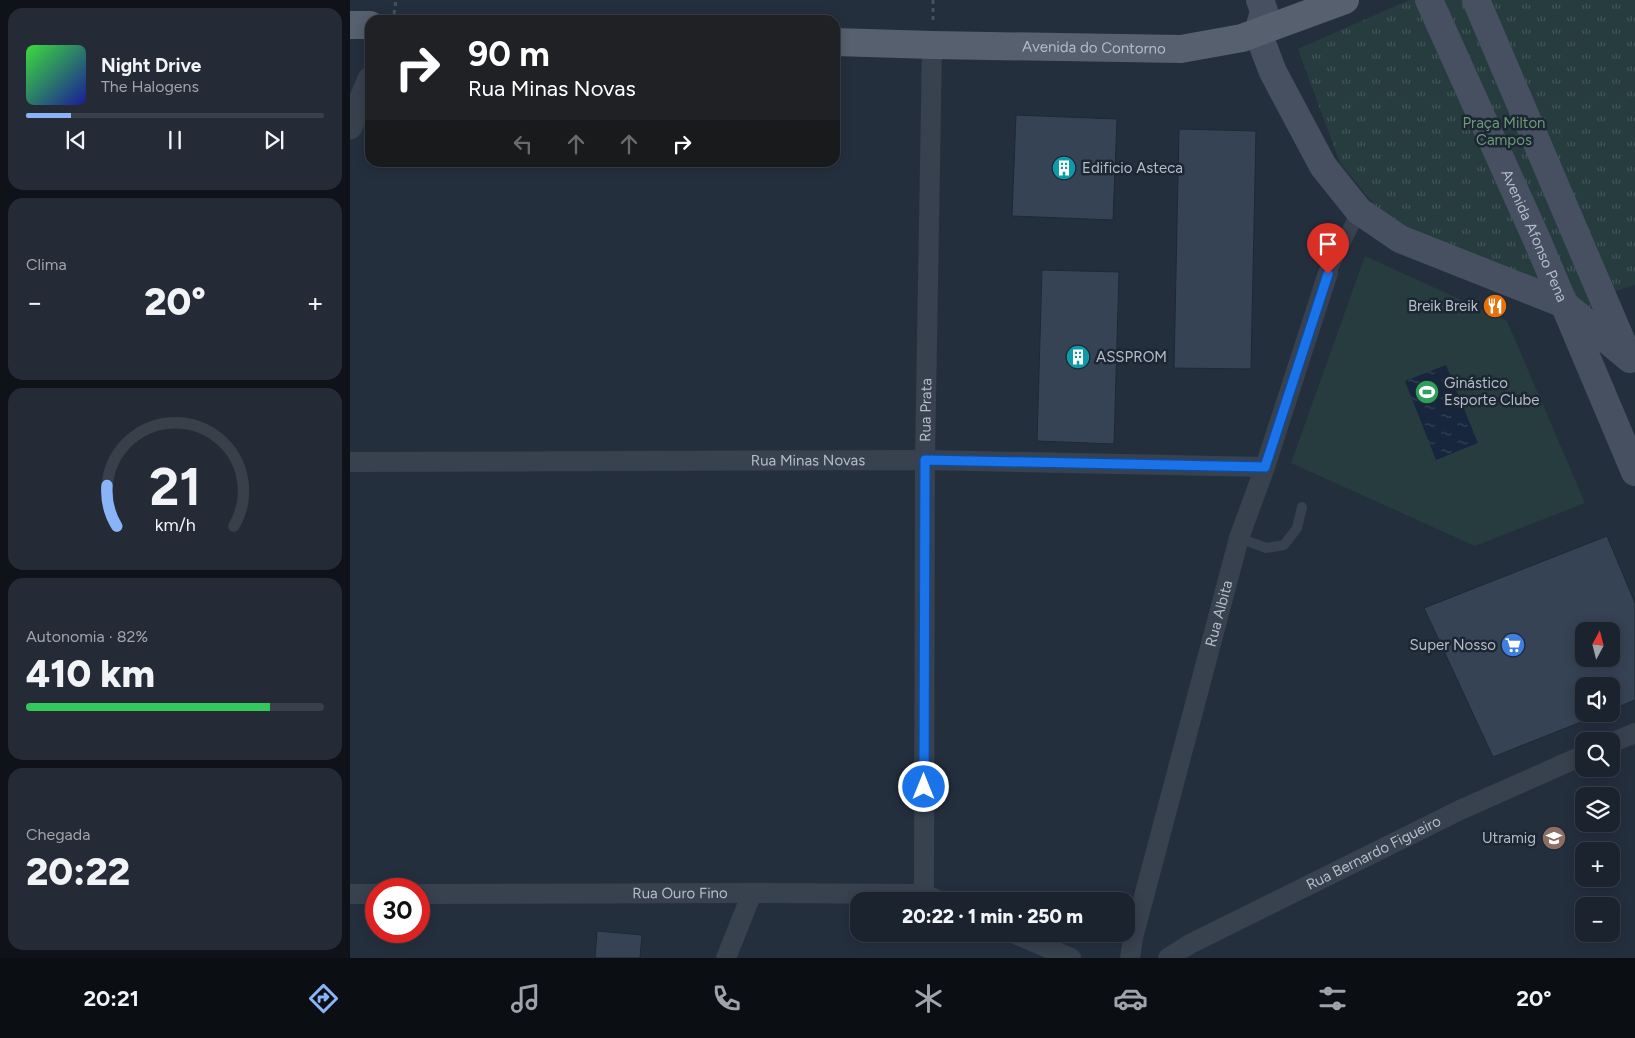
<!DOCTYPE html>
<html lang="pt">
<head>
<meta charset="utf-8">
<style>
  :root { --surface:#1b232e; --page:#242b36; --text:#f1f3f6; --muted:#a0a4aa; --line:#39404a; --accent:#8ab4f8 }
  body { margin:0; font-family:Figtree,sans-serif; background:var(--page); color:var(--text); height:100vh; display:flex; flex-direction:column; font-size:19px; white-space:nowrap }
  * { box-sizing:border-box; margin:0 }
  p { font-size:16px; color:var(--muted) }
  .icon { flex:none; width:28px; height:28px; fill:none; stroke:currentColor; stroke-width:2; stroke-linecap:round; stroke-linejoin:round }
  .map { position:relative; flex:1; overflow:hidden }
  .details { display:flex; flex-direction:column; gap:8px; padding:8px; background:#0f1319; width:350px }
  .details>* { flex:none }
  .hud { position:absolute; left:15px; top:15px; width:475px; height:152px; border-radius:15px; box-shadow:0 2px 12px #0003,0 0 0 1px var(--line); background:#202124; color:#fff; overflow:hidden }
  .needle { width:32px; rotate:7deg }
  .tools { position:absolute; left:1225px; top:622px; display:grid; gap:10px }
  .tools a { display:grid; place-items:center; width:45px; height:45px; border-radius:10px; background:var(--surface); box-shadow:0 2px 12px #0003,0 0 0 1px var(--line); font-size:25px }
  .speed { position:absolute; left:15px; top:878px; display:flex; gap:10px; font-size:25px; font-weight:700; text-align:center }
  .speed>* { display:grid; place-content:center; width:65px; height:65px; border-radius:50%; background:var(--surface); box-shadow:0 2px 12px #0003,0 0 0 1px var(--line); line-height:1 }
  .speed .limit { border:8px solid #d22; background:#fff; color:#111 }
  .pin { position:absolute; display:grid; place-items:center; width:42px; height:42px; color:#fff; margin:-51px -21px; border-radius:50% 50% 50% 0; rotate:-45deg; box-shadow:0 0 5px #0007 }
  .pin .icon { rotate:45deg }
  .me { position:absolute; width:55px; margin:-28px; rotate:0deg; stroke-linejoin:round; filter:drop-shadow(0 0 4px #0008) }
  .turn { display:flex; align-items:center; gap:18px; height:105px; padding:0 20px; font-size:22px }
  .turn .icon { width:65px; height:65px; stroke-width:2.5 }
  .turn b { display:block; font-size:35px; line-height:42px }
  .lanes { display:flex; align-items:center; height:48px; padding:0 20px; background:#0003; justify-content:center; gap:25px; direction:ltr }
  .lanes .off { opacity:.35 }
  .big { font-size:38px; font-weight:800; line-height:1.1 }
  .details .tile { flex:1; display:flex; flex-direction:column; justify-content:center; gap:8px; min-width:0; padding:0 18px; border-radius:15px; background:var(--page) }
  .details .dial { align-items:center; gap:0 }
  .dial svg { height:130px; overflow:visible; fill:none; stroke:var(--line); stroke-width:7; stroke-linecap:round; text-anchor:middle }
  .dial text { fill:var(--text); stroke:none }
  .song { display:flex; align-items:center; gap:15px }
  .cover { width:60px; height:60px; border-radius:8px; background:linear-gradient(135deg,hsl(120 70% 55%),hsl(240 70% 35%)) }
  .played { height:5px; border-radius:2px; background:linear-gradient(90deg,var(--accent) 15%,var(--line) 15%) }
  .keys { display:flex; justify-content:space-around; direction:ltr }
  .heat { display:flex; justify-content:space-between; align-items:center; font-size:28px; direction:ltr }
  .charge { height:8px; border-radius:4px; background:linear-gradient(90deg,#34c759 82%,var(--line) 0) }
  .trip { position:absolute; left:500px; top:892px; width:285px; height:50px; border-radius:15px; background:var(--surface); box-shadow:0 2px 12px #0003,0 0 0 1px var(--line); font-weight:800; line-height:50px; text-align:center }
  .tabs { display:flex; height:80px; justify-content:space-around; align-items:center; background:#0b0e12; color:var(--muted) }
  .tabs .icon { width:35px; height:35px }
  .tabs .selected { color:var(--accent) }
  .tabs b { font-size:22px; color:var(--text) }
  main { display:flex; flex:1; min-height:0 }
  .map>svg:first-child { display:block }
  .grass { fill:url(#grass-tufts) }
  .pitch { fill:#263c3f }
  .water { fill:url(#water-ripples) }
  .building { fill:#364354; stroke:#1f2835; fill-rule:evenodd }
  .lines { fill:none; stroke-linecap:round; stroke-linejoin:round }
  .path { stroke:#3f5557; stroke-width:3; stroke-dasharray:4 4; stroke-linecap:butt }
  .service { stroke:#38414e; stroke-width:10 }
  .pedestrian { stroke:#38414e; stroke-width:15 }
  .minor { stroke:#38414e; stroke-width:20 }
  .tertiary { stroke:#38414e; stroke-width:25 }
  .secondary { stroke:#465061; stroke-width:28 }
  .primary { stroke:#56606e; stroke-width:28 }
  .route-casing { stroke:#114b97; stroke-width:12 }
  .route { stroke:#1a73e8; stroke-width:9 }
  .labels { text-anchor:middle; stroke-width:5; stroke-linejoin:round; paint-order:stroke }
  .street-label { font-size:15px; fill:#b4bcc9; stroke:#1d2633 }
  .park-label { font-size:15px; fill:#6b9a76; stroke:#1d2633 }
  .poi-label { font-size:15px; fill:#b4bcc9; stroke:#1d2633; text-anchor:start }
</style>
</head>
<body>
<main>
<section class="details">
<div class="tile">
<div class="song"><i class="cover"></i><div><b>Night Drive</b><p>The Halogens</p></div></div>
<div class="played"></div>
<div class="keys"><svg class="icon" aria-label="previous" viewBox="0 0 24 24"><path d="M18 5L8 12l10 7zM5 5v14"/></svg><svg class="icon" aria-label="pause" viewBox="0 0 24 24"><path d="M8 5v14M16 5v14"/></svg><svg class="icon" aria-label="next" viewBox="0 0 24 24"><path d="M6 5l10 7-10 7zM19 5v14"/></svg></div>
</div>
<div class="tile"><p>Clima</p>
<div class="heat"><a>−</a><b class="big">20°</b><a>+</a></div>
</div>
<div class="tile dial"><svg viewBox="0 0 100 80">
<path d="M14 69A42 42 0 1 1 86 69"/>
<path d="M14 69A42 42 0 0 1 8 44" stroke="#8ab4f8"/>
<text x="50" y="56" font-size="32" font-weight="700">21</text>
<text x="50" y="72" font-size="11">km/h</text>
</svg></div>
<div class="tile"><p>Autonomia · 82%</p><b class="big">410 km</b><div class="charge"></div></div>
<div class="tile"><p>Chegada</p><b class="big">20:22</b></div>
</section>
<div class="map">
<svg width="1285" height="958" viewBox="0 0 1285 958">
  <defs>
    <pattern id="grass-tufts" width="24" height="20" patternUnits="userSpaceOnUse" patternTransform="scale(1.25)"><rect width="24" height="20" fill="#263c3f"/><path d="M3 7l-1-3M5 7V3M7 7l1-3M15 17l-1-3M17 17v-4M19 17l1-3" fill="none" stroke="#435659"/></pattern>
    <pattern id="water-ripples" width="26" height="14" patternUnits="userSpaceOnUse" patternTransform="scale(1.25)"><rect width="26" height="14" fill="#17263c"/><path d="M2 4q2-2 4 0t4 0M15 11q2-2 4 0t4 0" fill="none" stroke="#364457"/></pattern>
  </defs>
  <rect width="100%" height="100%" fill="#242f3e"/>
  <path class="grass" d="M1059,0H1285V285L1265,291L1285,337V348L1057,233L1023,203L990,163L948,49Z"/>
  <path class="pitch" d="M1015,256L1157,321L1235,503L1125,546L941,463Z"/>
  <path class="water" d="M1096,365L1128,443L1086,460L1055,381Z"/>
  <g class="building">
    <path d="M666,115L767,119L763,220L662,216Z"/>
    <path d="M829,129L906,131L901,369L824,368Z"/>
    <path d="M692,270L769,272L764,444L687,441Z"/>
    <path d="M1257,536L1285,603V700L1261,710V686H1234V714H1251L1143,757L1074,608ZM1234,631H1261V659H1234Z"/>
    <path d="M247,931L292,935L290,958H245Z"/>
  </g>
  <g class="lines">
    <g class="path">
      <path d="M44,14L46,0"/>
      <path d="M583,20V0"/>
    </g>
    <path class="service" d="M889,538L916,548L934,545L947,528L952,507"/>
    <path class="pedestrian" d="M978,273L1009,211"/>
    <g class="minor">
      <path id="s1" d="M0,462L575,460L915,467"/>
      <path d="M1261,743L1285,733"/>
      <path d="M0,894H26"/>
      <path id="s2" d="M69,894L402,893L574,894L590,901"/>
      <path id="s3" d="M574,894L575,460L582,45"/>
      <path d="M665,934L721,958"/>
      <path d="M376,958L402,893"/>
      <path id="s4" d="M780,958L783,938L889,538L915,467L978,273"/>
      <path id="s5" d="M818,958L840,944L1110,810L1234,755"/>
    </g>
    <path class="tertiary" d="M0,127L20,79"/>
    <g class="secondary">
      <path d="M910,0L914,11L908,33L923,72L973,166L1009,211L1050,239L1214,304L1280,359"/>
      <path id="s6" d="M1079,0L1187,240L1285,472"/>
      <path d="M1126,0L1277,354"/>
    </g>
    <g class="primary">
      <path d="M0,25H20"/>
      <path id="s7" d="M485,42L582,45L831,49L892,38L995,0"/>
    </g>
  </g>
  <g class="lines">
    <g class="route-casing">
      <path id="route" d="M574,787L575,460L915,467L978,274"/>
    </g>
    <use href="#route" class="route"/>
  </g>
  <defs>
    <g id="building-disc" transform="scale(1.25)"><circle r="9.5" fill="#0f9aa8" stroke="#1d2633"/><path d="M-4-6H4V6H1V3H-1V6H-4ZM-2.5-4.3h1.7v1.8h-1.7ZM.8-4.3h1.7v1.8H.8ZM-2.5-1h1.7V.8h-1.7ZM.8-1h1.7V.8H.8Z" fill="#fff"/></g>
    <g id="restaurant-disc" transform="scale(1.25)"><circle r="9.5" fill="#e8710a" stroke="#1d2633"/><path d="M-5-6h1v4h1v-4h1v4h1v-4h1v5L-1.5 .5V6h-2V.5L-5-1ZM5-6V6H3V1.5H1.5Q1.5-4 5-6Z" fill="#fff"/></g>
    <g id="stadium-disc" transform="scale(1.25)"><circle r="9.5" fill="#2e9e5b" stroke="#1d2633"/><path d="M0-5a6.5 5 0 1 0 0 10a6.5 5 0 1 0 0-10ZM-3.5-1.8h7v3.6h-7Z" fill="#fff"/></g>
    <g id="supermarket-disc" transform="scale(1.25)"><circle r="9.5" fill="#3f7fe0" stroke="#1d2633"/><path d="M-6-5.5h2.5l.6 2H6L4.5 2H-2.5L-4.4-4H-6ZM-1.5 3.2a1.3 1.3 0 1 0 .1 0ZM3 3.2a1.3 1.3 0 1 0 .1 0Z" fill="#fff"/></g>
    <g id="school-disc" transform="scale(1.25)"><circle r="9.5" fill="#8d6e63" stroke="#1d2633"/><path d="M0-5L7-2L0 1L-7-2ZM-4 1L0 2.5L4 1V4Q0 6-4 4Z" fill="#fff"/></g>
  </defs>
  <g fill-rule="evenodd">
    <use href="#building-disc" x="714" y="168"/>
    <use href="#restaurant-disc" x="1145" y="306"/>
    <use href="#building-disc" x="728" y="357"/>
    <use href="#stadium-disc" x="1077" y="392"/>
    <use href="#supermarket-disc" x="1163" y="645"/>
    <use href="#school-disc" x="1204" y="838"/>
  </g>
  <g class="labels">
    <g class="street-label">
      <text dy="5" stroke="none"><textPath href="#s7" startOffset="259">Avenida do Contorno</textPath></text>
      <text dy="5" stroke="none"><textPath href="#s6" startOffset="258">Avenida Afonso Pena</textPath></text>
      <text dy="5" stroke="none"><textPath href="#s3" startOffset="484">Rua Prata</textPath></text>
      <text dy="5" stroke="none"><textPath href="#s1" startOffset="458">Rua Minas Novas</textPath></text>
      <text dy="5" stroke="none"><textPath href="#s4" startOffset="356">Rua Albita</textPath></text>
      <text dy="5" stroke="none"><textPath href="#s5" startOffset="231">Rua Bernardo Figueiro</textPath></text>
      <text dy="5" stroke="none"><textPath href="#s2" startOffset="261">Rua Ouro Fino</textPath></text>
    </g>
    <g class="park-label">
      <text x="1154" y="128">Praça Milton<tspan x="1154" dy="17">Campos</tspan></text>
    </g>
    <g class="poi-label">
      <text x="732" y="173">Edificio Asteca</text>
      <text x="1128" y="311" text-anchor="end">Breik Breik</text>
      <text x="746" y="362">ASSPROM</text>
      <text x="1094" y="388">Ginástico<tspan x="1094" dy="17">Esporte Clube</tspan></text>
      <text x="1146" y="650" text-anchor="end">Super Nosso</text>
      <text x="1186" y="843" text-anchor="end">Utramig</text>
    </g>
  </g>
</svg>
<div class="tools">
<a><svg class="needle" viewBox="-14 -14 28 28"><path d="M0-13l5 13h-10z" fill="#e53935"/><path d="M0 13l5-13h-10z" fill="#a0a4aa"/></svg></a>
<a><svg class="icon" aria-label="sound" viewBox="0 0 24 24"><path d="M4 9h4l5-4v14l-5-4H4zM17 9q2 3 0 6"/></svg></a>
<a><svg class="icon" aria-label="search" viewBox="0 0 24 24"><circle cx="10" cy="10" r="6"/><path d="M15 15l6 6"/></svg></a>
<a><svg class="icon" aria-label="layers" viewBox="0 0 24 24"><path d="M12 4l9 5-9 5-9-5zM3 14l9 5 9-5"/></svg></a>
<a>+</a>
<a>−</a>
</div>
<div class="speed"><div class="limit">30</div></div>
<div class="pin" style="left:978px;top:274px;background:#d93025"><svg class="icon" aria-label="arrive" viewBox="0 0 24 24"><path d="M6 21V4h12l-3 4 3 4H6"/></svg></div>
<svg class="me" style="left:574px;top:787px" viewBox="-20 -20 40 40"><circle r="17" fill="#1a73e8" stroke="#fff" stroke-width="3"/><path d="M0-11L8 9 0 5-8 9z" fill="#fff"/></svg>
<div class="trip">20:22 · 1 min · 250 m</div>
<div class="hud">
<div class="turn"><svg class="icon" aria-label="right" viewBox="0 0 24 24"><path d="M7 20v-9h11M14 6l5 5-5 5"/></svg><div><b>90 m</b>Rua Minas Novas</div></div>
<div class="lanes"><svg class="icon off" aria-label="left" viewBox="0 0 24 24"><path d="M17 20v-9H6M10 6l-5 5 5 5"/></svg><svg class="icon off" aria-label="ahead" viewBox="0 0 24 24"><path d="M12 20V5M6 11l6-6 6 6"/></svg><svg class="icon off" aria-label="ahead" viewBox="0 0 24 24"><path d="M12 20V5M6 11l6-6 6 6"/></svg><svg class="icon" aria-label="right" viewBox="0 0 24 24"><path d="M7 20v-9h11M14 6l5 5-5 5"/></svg></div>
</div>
</div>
</main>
<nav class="tabs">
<b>20:21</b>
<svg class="icon selected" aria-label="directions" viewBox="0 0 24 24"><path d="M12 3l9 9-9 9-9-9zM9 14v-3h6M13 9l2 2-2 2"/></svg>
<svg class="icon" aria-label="music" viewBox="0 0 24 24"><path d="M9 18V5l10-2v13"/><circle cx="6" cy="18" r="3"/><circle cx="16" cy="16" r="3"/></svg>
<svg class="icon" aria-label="phone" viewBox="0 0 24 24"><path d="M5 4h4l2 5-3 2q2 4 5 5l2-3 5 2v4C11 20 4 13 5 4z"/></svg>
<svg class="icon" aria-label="climate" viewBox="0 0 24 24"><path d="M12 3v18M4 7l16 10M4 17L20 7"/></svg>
<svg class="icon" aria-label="car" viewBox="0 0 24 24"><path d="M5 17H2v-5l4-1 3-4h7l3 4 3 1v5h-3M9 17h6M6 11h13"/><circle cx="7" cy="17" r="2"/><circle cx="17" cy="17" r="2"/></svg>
<svg class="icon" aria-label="filters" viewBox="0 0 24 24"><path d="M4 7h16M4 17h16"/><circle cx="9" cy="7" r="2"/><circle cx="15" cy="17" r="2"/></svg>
<b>20°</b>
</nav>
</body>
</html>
